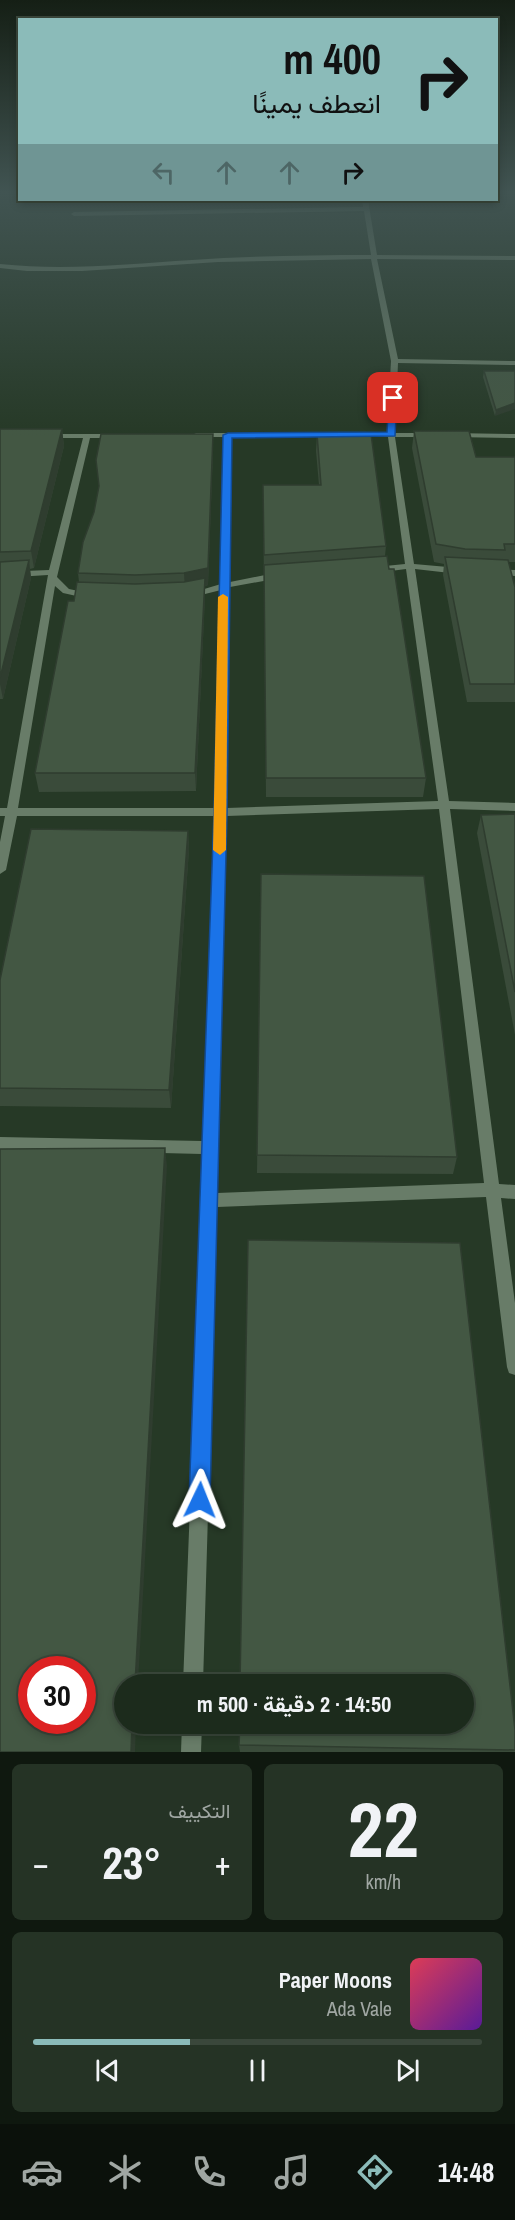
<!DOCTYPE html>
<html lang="ar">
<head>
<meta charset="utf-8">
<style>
  :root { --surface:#1c2b1c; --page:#253325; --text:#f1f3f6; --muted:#a0a7a3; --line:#3a473b; --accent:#8bbbb9 }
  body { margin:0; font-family:"Archivo Narrow",Vazirmatn,sans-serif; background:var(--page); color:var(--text); direction:rtl; height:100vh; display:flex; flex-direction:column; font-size:22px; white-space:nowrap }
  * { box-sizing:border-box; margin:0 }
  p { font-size:20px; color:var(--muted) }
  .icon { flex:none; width:33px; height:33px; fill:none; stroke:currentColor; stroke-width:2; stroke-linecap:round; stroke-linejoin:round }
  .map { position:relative; height:1752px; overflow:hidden; direction:ltr }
  .details { display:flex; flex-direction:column; gap:12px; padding:12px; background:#0f180f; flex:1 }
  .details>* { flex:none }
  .guide { position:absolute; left:18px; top:18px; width:480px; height:183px; border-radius:0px; box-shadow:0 3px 9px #0003,0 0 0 2px var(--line); direction:rtl; background:#8bbbb9; color:#111; overflow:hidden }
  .speed { position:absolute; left:18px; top:1656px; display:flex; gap:12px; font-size:30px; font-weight:700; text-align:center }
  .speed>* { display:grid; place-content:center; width:78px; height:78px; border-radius:50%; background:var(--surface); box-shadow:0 3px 9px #0003,0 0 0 2px var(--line); line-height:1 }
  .speed .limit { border:9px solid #d22; background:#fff; color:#111 }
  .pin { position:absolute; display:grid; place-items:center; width:51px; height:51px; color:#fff; margin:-26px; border-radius:12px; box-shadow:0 3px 9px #0006 }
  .me { position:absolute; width:66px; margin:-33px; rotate:2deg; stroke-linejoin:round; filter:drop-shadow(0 0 4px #0008) }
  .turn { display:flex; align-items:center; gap:21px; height:126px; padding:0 18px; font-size:27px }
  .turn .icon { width:78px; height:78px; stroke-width:2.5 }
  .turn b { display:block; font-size:42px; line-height:51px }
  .lanes { display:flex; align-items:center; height:57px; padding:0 18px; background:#0003; justify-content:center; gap:30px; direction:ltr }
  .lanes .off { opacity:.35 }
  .big { font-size:45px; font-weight:700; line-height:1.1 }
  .details .widget { flex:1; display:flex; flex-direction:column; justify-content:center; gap:9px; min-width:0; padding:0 21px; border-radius:9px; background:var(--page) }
  .details .dial { align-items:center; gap:0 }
  .dial b { font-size:78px; line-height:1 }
  .song { display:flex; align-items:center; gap:18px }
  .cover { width:72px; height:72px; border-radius:9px; background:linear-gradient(135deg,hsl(350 70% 55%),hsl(270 70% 35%)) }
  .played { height:6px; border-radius:3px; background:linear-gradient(90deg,var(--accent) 35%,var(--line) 35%) }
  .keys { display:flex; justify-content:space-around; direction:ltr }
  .heat { display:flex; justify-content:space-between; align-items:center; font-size:33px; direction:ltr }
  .details .tiles { flex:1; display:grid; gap:12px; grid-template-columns:1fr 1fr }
  .widget:last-child { grid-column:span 2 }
  .trip { position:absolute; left:114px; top:1674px; width:360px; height:60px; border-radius:30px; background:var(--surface); box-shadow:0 3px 9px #0003,0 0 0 2px var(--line); font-weight:700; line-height:60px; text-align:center; direction:rtl }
  .dock { display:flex; height:96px; justify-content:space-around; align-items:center; background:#0b110b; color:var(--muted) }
  .dock .icon { width:42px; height:42px }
  .dock .active { color:var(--accent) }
  .dock b { font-size:27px; color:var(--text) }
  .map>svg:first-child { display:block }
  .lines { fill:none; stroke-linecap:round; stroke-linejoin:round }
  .minor { fill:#687c68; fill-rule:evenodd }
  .wall { fill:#3a4b3a }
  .shaded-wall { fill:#2f3d2f }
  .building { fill:#435743; stroke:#2f3d2f; stroke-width:1.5; fill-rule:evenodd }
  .route { fill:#1a73e8; stroke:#114b97; stroke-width:1.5 }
  .slow { fill:#f59e0b }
</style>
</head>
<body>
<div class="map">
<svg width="515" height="1752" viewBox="0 0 515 1752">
  <rect width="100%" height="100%" fill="#263926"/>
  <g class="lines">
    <g class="minor">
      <path d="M362,200H368L377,255L515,256V260L377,259L398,359L515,361V365L398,363L395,433H428L432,435L428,437H395L414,564L459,568L464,571L459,574L415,569L449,801L515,803V811L450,809L499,1184L515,1185V1199L501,1198L515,1303V1375L509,1373L507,1367L486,1197L217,1207L203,1684H183L202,1200V1154L0,1149V1137L202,1141L215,816H17L6,870L0,874V842L5,816H0V808H7L48,575L0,578V572L49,570L83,438H43V434H119V438H90L57,577L69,589L93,594L95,596L90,599L63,593L55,586L18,808H215L221,590L189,598L184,595L221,584L224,437H196L192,435L196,433H335L336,435L332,437H232L230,582L280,572L285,575L280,578L230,587L227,808L438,801L406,569L375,573L370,570L375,567L405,564L388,437H355L351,435L355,433H387L391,361L371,259L218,262L82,271H27L0,268V264C65,271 128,264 192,260C251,256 311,255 371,255L364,211L74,216L71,214L74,212L363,207ZM439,809L484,1183L217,1193L216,1148L227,816Z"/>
      <path d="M451,433L515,434V438L454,437H451Z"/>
      <path d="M494,569L515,570V576L491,574L489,572Z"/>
      <path d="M182,1724H202L201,1752H181Z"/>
    </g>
  </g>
  <g class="wall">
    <path d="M484,371H515L495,416L483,377Z"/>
    <path d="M0,429H62L64,446L34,568L30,569L31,578L3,699H0Z"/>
    <path d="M414,431L476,457H515V562H508L515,587V702H467L443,575L444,564L434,562L412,448Z"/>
    <path d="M317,434L386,546L385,556L426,778L423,797H266L263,485H319L316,451Z"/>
    <path d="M213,450L208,585L205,586V596L196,791L39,792L35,773L74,601L79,582L78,573L94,512Z"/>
    <path d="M515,814V1035L477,833L481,815Z"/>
    <path d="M188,831L189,849L171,1108L0,1106V980Z"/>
    <path d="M261,874L457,1157L453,1174L257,1173Z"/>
    <path d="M515,1730V1752H240L239,1745Z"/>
  </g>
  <g class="shaded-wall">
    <path d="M515,403V409L495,416L496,410Z"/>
    <path d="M62,429L64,446L34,568L31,551Z"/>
    <path d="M213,434V450L208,585L205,586V596L196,791L184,573Z"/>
    <path d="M29,560L31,578L3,699L0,684V678Z"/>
    <path d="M188,831L189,849L171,1108L169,1090Z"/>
    <path d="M165,1148L167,1166L138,1684H135Z"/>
    <path d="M132,1724H136L135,1752H131Z"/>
  </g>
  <g class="building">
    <path d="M484,371H515V403L496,410Z"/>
    <path d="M0,429H62L31,551L0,552Z"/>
    <path d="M414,431H469L476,457H515V544H504L505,550L465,549L436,544Z"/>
    <path d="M101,434H213L208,568L184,573L135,575L78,573L83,542L94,512L99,486L96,460Z"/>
    <path d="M317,434H371L386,546L264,555L263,485H321Z"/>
    <path d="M387,556L389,569H394L426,778H266L264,565Z"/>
    <path d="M445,557L508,560L515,587V684H470Z"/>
    <path d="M29,560L0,678V562Z"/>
    <path d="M205,578L195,773H35L68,601H74L77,582L135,584L184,582Z"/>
    <path d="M515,814V992L481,815Z"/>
    <path d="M31,829L188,831L169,1090L0,1088V980Z"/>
    <path d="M261,874L424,876L457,1157L257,1155Z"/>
    <path d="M165,1148L135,1684H124V1724H132L131,1752H0V1149ZM32,1670H82V1720H32Z"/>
    <path d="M248,1240L460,1243L515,1730V1750L239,1745L240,1724H464V1684H240Z"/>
  </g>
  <linearGradient id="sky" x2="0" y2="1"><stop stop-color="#151f15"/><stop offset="0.44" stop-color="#415452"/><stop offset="1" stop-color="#415452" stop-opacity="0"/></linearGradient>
  <rect width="515" height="438" fill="url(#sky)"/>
  <path class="route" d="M393,395L397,398L395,436L232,438L227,813L210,1500L207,1507L200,1510L192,1507L189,1500L214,813L223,435L228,433L387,432L389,398Z"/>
  <path class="slow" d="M223,594L228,597L226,850L220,855L213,850L218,597Z"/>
</svg>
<div class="speed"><div class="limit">30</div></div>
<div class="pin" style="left:393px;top:398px;background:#d93025"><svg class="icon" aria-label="arrive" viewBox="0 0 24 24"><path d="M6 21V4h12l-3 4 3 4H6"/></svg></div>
<svg class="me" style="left:200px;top:1500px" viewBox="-20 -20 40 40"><path d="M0-17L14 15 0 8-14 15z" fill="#1a73e8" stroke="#fff" stroke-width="4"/></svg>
<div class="trip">14:50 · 2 دقيقة · 500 m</div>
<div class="guide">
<div class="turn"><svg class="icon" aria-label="right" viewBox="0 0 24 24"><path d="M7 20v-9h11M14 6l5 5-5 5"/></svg><div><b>400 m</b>انعطف يمينًا</div></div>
<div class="lanes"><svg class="icon off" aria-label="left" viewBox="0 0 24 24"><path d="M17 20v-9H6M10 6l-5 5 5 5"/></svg><svg class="icon off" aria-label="ahead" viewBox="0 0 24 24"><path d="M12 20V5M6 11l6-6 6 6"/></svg><svg class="icon off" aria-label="ahead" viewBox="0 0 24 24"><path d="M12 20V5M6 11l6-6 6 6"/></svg><svg class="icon" aria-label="right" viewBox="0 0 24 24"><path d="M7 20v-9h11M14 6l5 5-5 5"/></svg></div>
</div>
</div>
<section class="details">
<div class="tiles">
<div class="widget dial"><b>22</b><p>km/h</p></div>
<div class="widget"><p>التكييف</p>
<div class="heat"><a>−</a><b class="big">23°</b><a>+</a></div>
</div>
<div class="widget">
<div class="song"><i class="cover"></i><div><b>Paper Moons</b><p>Ada Vale</p></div></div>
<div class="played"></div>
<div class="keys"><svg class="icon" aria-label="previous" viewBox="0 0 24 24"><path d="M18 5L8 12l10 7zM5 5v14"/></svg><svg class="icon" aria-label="pause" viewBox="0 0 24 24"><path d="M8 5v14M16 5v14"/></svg><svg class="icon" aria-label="next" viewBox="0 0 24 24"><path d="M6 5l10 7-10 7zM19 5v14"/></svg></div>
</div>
</div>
</section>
<nav class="dock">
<b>14:48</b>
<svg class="icon active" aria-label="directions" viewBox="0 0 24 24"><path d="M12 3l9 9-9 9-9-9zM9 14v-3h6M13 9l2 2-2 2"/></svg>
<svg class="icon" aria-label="music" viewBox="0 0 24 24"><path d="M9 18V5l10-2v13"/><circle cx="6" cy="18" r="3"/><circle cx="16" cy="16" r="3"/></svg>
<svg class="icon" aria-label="phone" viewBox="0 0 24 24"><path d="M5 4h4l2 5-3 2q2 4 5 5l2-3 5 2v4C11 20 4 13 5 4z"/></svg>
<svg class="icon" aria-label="climate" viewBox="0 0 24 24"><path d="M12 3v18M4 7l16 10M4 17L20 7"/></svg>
<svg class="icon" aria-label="car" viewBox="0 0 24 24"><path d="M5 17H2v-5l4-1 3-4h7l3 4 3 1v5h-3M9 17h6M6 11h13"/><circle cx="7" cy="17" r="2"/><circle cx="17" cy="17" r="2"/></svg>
</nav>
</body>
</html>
